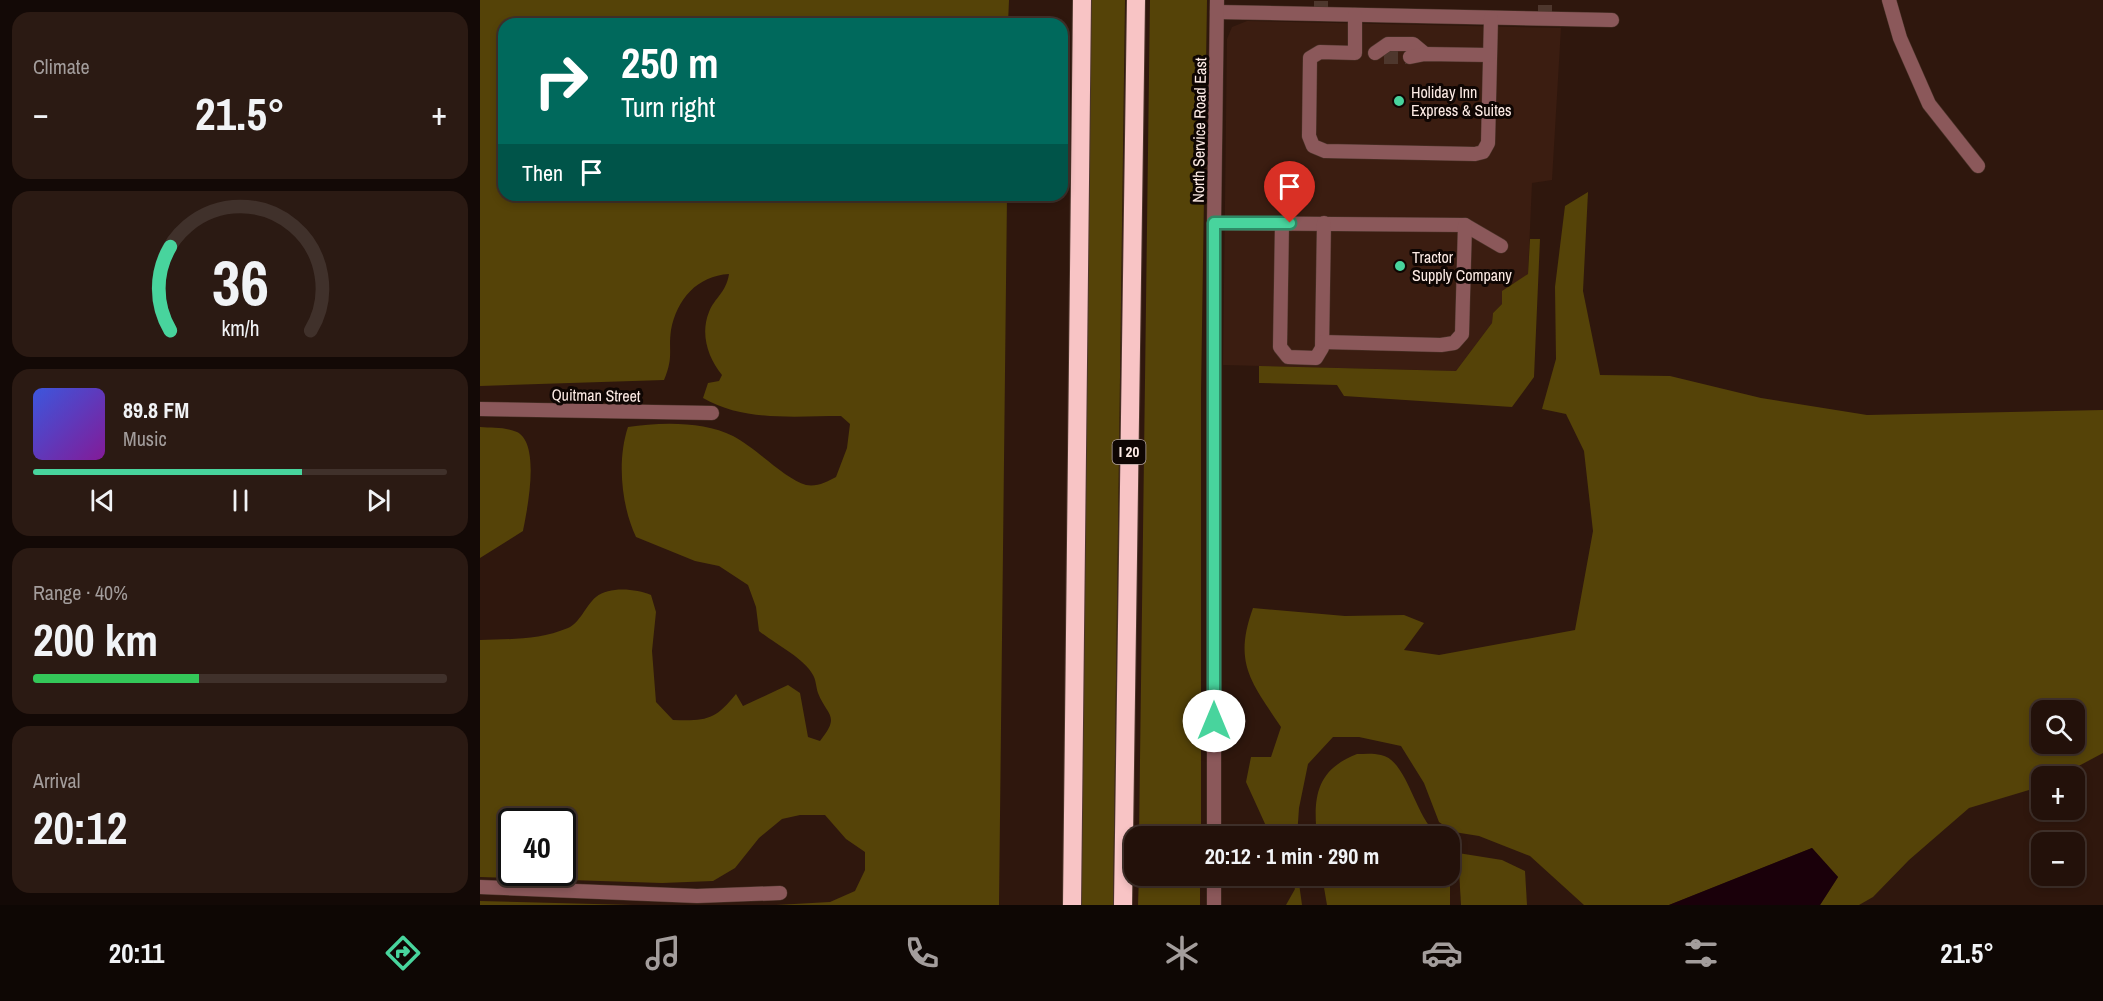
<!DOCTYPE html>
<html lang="en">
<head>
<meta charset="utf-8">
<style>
  :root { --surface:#23110a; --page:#2b1a13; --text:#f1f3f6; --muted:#a39d9c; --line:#40312b; --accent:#48d49d }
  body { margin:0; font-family:"Archivo Narrow",sans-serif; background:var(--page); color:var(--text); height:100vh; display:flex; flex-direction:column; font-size:22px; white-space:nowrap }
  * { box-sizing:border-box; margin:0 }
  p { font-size:20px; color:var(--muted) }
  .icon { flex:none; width:33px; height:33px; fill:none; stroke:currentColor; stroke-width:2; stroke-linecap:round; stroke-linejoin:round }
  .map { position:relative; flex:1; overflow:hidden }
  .side { display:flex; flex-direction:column; gap:12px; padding:12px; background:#130906; width:480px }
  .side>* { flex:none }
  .hud { position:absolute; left:18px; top:18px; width:570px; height:183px; border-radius:18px; box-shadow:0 3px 9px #0003,0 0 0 2px var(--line); background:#00695c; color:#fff; overflow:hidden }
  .tools { position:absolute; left:1551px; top:700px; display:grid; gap:12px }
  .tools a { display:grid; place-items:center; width:54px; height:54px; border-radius:12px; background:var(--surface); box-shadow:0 3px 9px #0003,0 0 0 2px var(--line); font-size:30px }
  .speed { position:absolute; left:18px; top:808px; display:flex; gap:12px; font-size:30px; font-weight:700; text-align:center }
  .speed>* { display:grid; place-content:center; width:78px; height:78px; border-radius:50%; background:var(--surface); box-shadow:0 3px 9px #0003,0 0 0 2px var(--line); line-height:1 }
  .speed .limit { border:3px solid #111; border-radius:9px; background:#fff; color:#111 }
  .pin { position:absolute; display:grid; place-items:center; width:51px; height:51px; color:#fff; margin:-62px -26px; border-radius:50% 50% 50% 0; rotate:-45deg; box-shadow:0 0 6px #0007 }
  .pin .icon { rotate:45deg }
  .me { position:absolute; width:66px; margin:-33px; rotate:0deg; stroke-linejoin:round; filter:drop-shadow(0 0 4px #0008) }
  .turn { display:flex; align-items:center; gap:21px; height:126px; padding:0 24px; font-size:27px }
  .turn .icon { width:78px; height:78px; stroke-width:2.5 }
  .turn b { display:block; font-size:42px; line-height:51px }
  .then { display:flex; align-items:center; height:57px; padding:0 24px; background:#0003; gap:12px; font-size:22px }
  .big { font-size:45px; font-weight:700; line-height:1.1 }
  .side .tile { flex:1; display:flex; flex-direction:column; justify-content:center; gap:9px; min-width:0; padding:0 21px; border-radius:18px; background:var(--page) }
  .side .dial { align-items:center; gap:0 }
  .dial svg { height:156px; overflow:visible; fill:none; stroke:var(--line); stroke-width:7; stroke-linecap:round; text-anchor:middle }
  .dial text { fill:var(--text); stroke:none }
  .song { display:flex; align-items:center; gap:18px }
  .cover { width:72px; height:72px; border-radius:9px; background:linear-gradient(135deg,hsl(230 70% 55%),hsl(290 70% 35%)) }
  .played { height:6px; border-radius:3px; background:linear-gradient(90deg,var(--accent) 65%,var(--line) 65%) }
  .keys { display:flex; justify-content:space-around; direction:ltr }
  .heat { display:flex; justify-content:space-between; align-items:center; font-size:33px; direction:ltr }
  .charge { height:9px; border-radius:4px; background:linear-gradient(90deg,#34c759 40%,var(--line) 0) }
  .trip { position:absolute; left:644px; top:826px; width:336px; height:60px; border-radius:18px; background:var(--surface); box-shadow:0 3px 9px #0003,0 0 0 2px var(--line); font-weight:700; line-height:60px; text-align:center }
  .tab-bar { display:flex; height:96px; justify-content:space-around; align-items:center; background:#0e0704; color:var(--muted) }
  .tab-bar .icon { width:42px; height:42px }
  .tab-bar .active { color:var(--accent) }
  .tab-bar b { font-size:27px; color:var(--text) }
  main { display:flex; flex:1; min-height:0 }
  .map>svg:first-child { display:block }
  .built { fill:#3b1d11 }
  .green { fill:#554308; fill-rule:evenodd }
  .water { fill:#1a000a }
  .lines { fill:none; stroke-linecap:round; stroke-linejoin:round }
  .minor-tunnel { stroke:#4e372d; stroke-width:14; stroke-dasharray:14 7; stroke-linecap:butt }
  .minor-casing { stroke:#4c352b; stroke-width:15 }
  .highway-casing { stroke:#4c352b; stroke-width:20 }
  .minor { stroke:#8b585a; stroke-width:14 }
  .highway { stroke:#f8c4c5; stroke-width:18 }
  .route-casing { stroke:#2f8a66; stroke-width:15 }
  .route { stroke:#48d49d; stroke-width:10 }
  .poi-dot { fill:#48d49d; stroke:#0f0603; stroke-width:2 }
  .labels { text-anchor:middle; stroke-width:6; stroke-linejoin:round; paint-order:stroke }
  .shield { fill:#0f0603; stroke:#b6a6a1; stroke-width:1.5 }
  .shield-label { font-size:15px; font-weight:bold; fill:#fdebe5 }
  .poi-label { font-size:16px; fill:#fdebe5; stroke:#0f0603; text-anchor:start }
  .street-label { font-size:16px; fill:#fdebe5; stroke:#0f0603 }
</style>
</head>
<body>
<main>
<section class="side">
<div class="tile"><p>Climate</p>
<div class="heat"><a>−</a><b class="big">21.5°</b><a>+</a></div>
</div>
<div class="tile dial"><svg viewBox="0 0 100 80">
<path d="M14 69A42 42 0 1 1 86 69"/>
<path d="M14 69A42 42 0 0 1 14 26" stroke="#48d49d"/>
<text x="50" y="56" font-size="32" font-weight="700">36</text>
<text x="50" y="72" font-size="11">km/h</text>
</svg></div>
<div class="tile">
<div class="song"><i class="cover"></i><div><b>89.8 FM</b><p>Music</p></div></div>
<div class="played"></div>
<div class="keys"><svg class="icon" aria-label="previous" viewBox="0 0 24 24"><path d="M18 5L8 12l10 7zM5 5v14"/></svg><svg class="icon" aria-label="pause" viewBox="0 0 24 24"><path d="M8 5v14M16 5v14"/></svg><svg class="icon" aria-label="next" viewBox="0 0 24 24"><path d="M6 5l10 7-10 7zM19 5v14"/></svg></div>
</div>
<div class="tile"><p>Range · 40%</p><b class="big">200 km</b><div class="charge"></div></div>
<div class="tile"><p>Arrival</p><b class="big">20:12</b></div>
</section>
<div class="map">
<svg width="1623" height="905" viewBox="0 0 1623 905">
  <rect width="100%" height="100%" fill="#2f170d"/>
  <path class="built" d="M767,21L1081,28L1072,180L1052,183L1048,274L1039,282L1031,284L1022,304L1013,313L1012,323L976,371L743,365L747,39L752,27Z"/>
  <g class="green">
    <path d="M0,0H529L528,24H24V195H527L519,905H296L350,902L375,891L385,870V852L366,839L345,815H320L302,819L279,838L255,868L233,881L182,883L0,877V640C31,639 59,640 88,628C100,623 106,605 116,597C130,586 156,589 171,595L176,612L172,651L176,702L193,720C227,721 235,720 256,694L263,706L308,685L320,693L328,737L340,741C361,715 347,716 338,693C336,687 336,680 333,675C324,658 295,644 279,631L276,607L268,585L239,566L215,561L156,537C141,505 137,460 148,427C180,422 224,421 253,436C275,447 305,479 326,485C337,487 347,482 356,477L367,448L370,424L361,416C316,416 264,422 223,398L228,383L239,381L242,375C228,358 220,334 229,312C235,297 246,293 249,274C217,276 197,299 191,330C188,351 194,356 184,380L0,386ZM32,822H82V873H32Z"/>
    <path d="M611,0H645L633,905H599Z"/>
    <path d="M670,0H727L721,392V837H659Z"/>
    <path d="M1108,192L1103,291L1120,375L1190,376L1281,398L1387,415L1623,410V753L1578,777H1562L1561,786L1559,787L1489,808L1429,860L1393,897L1379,905H1340L1358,877L1332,848L1189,905H1104L1050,856L999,836L974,832L959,822L944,783L921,746L879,737H853L828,764L819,808L817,837H791L766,782L771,757H791L801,727C771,682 753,663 773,608L865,616L924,615L944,623L924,650L959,655L1095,630L1113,531L1104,451L1086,414L1062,409L1076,359L1075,287L1085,206ZM1562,711H1594V744H1562Z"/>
    <path d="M1050,239H1060L1054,377L1032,407L864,396L857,385L779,383V366L976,371L1012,323L1013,313L1022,304V291L1048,274Z"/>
    <path d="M0,427C12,428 26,427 37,432C61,444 47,510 43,531L0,558Z"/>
    <path d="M877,754C884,754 893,753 901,755C928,760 935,820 960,837H837C833,797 836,770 877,754Z"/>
    <path d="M970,842V905H847L842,876H969Z"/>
    <path d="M978,853L1022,860L1045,871L1047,905H981Z"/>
    <path d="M659,876H720V905H658Z"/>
    <path d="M809,876H818L822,905H806L815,889Z"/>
    <path d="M0,901L153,905H0Z"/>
  </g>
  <path class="water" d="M1332,848L1358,877L1340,905H1189Z"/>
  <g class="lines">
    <g class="minor-tunnel">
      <path d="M841,15V0"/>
      <path d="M1065,19V0"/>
      <path d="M904,57H930"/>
    </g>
    <g class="minor-casing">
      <g id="minor">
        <path d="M1409,0L1420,38L1449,104L1498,166"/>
        <path d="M737,12L1132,20"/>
        <path d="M875,15V53L840,52L830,58L829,136L833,146L845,151L995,154L1003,152L1008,143L1011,18"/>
        <path d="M895,53L908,44H933L945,54"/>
        <path d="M930,57L945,54L1009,55"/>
        <path d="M734,223L985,225L1021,246"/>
        <path d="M802,224L800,347L808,357L836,358L842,348L844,223"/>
        <path d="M843,342L961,345L974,343L982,334L985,225"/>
        <path d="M0,409L232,413"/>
        <path d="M734,837V223L737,0"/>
        <path d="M734,876V905"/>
        <path d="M0,887L217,896L300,893"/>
      </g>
    </g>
    <g class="highway-casing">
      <g id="highway">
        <path d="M592,905L602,0"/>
        <path d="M643,905L656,0"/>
      </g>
    </g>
    <use href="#minor" class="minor"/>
    <use href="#highway" class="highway"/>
  </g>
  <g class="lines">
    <g class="route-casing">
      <path id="route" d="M734,721V223H810"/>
    </g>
    <use href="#route" class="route"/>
  </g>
  <g class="poi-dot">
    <circle cx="919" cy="101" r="6"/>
    <circle cx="920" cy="266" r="6"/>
  </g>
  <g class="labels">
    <rect class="shield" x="632.5" y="440" width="33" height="24" rx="4.5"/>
    <g class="shield-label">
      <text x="649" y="457">I 20</text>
    </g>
    <g class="poi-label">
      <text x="931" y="98">Holiday Inn<tspan x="931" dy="18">Express &amp; Suites</tspan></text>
      <text x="932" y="263">Tractor<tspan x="932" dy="18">Supply Company</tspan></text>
    </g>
    <g class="street-label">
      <text transform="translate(719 130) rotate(-89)" y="6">North Service Road East</text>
      <text transform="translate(116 395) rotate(1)" y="6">Quitman Street</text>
    </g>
  </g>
</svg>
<div class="tools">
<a><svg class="icon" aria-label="search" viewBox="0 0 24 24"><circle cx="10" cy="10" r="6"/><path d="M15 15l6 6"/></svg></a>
<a>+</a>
<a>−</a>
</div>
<div class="speed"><div class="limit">40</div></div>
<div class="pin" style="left:810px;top:223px;background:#d93025"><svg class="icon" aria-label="arrive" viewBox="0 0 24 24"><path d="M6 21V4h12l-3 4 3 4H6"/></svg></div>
<svg class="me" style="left:734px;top:721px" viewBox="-20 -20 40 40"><circle r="19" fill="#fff"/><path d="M0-13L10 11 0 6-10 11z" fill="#48d49d"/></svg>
<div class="trip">20:12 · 1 min · 290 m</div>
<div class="hud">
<div class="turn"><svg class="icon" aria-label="right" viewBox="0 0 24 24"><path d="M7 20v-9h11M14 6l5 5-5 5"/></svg><div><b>250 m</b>Turn right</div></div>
<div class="then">Then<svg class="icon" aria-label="arrive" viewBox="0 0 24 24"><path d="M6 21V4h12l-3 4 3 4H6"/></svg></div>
</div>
</div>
</main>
<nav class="tab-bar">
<b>20:11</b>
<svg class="icon active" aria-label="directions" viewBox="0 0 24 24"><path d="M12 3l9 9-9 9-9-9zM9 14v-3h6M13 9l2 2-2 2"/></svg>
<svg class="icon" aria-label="music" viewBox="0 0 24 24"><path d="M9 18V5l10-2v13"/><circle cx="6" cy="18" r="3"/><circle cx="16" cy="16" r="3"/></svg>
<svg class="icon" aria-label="phone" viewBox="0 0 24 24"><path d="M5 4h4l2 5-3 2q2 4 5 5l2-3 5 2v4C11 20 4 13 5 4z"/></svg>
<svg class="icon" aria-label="climate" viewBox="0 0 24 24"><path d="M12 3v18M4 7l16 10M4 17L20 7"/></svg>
<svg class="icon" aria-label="car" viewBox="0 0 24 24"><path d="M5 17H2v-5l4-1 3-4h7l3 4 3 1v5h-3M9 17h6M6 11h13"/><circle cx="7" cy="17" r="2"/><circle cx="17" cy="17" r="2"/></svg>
<svg class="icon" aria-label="filters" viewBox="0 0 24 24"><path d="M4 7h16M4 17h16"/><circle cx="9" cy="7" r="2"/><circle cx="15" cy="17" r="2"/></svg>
<b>21.5°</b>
</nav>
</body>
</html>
